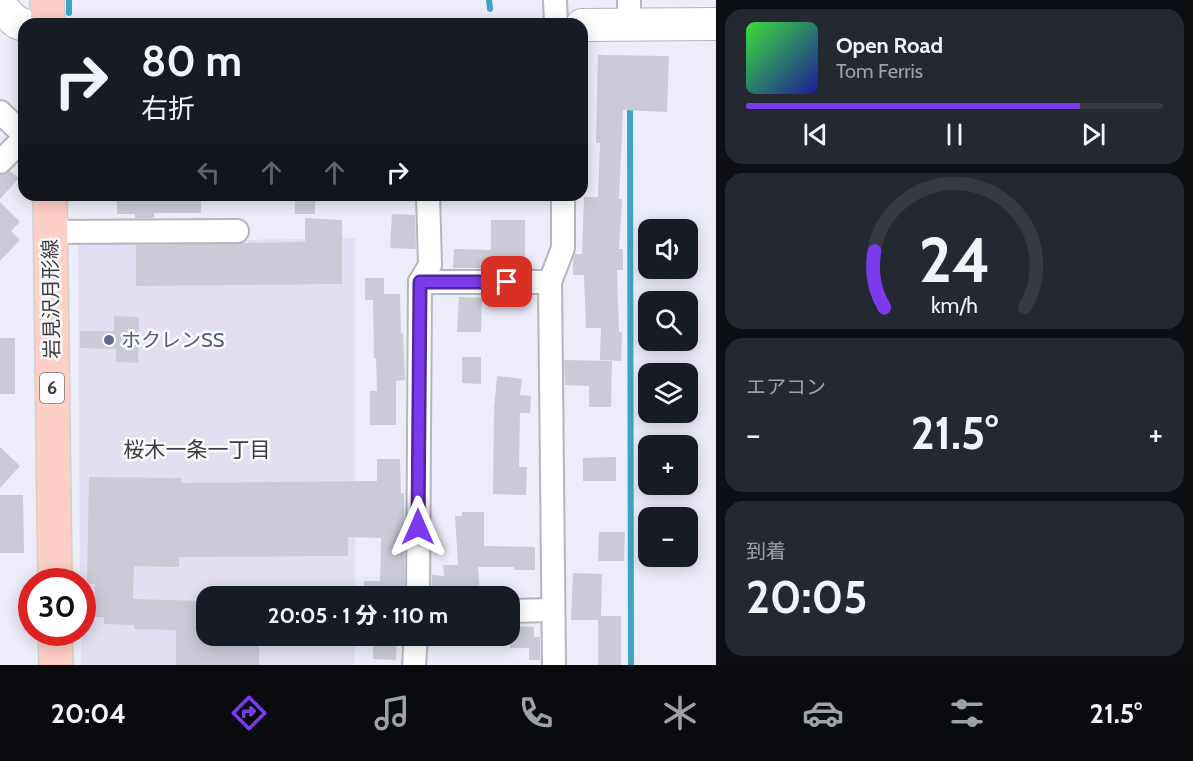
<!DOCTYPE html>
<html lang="ja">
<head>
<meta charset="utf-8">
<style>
  :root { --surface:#171b24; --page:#242831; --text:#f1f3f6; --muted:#9ea1a6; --line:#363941; --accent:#7c3aed }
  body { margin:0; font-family:Cabin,"Noto Sans JP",sans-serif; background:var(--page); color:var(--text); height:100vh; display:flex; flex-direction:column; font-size:22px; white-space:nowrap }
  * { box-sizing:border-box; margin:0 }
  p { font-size:20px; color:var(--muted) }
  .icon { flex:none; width:33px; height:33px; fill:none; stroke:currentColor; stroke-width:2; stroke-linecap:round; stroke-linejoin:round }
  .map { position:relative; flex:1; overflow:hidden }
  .side { display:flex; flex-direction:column; gap:9px; padding:9px; background:#0d0f14; width:477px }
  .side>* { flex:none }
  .top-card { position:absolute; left:18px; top:18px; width:570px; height:183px; border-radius:18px; box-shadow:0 3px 15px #0003; background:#171b24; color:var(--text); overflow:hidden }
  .tools { position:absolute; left:638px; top:219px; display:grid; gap:12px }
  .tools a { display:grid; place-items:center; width:60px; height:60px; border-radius:12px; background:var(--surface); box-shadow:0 3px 15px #0003; font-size:30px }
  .speed { position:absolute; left:18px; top:568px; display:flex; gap:12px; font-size:30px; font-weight:700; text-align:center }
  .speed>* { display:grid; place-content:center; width:78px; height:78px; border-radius:50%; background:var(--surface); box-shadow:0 3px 15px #0003; line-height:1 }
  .speed .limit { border:9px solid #d22; background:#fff; color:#111 }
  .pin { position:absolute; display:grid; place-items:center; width:51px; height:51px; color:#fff; margin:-26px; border-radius:12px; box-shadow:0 3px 9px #0006 }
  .me { position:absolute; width:66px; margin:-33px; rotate:0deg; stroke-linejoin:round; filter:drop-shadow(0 0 4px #0008) }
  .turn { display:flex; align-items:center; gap:21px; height:126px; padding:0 24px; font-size:27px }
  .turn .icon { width:78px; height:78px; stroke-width:2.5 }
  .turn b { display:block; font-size:42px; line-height:51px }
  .lanes { display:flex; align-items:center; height:57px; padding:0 24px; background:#0003; justify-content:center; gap:30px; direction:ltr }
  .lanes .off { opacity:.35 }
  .big { font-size:45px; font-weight:800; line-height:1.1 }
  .side .tile { flex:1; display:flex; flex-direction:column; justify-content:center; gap:9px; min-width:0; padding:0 21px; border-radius:18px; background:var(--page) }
  .side .dial { align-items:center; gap:0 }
  .dial svg { height:156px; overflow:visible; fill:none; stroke:var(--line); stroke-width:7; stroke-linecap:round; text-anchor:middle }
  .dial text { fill:var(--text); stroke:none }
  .song { display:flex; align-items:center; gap:18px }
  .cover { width:72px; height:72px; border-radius:9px; background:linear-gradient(135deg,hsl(120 70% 55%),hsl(240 70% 35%)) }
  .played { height:6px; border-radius:3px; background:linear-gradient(90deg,var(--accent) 80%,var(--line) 80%) }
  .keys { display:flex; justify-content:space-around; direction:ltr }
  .heat { display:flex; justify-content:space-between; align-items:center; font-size:33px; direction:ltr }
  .trip { position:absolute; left:196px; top:586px; width:324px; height:60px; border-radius:18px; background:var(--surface); box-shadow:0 3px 15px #0003; font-weight:800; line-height:60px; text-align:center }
  .tabs { display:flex; height:96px; justify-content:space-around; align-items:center; background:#090b0e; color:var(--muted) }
  .tabs .icon { width:42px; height:42px }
  .tabs .current { color:var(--accent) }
  .tabs b { font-size:27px; color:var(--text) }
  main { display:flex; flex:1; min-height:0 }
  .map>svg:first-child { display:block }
  .built { fill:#e2dff2 }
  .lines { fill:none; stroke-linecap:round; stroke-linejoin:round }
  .stream { stroke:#40a5c4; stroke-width:6 }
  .building { fill:#cbcad7 }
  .street-casing { stroke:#b5b4c0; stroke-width:26 }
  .secondary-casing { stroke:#b5b4c0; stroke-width:34 }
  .primary-casing { stroke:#d0d0d1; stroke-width:36 }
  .street { stroke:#fff; stroke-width:22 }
  .secondary { stroke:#fff; stroke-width:32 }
  .primary { stroke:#fecfc6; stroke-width:33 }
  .route-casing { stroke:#51269a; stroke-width:15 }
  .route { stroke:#7c3aed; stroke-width:10 }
  .service-dot { fill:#5c6f8a; stroke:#fbfbfd; stroke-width:2 }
  .labels { text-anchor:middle; stroke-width:5; stroke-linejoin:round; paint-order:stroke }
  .shield { fill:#fbfbfd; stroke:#757579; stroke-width:1.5 }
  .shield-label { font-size:18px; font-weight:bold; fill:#3b3b40 }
  .street-label { font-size:20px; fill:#3b3b40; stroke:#fbfbfd }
  .service-label { font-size:20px; fill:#4e5e75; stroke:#fbfbfd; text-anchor:start }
  .neighbourhood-label { font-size:21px; fill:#3b3b40; stroke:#fbfbfd }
</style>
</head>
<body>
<main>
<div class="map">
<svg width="716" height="665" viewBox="0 0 716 665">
  <rect width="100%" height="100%" fill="#edecf9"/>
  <path class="built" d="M355,238V597H207V636H355L354,665H81L82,582H80L78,243Z"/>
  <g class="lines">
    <g class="stream">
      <path d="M69,0V13"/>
      <path d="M489,0L490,9"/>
      <path d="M630,103L631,665"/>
    </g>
  </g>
  <g class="building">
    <path d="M598,55L669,56L667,112L623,110L619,199H622L619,249H623V270H617L619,332H622L621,361L600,360L601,328H586L584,275H573V260L575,254H582L584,197H598L600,143H596Z"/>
    <path d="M10,171L19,178L0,199V175Z"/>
    <path d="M117,195H201V213H154V218H135V214H117Z"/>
    <rect x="295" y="195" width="20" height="19"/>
    <path d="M0,202L20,222L11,231L20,240L0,261Z"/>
    <path d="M392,214L415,215L416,249L390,248Z"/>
    <path d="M305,218L342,220V284L136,286V245L305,242Z"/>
    <path d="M491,220H525V268H453L454,249L491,250Z"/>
    <path d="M365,278H384V294H400L401,333H403L405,380L396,381V425H370V391H377L376,358H374L373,300H365Z"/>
    <path d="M459,297L482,298L481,332H457Z"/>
    <path d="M114,316L139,317L138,363L116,362V349L80,348V331H114Z"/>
    <rect x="0" y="338" width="15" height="56"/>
    <path d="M462,357H481V384L462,383Z"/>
    <path d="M564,360L612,361L611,407H589V386L565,385Z"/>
    <path d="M497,376L522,379L520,395L531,396L530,413H520L519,467H527L526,495L493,494L494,410Z"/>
    <path d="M0,447L20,466L0,488Z"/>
    <path d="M616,457V481H583V458Z"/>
    <path d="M377,459H400L401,493H404L405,590H397V597H365L364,581H380L381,538L348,537V556L179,557V567L134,566L133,599L200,601L199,636H259V665H176V630L135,629L134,625L104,624V617H94L95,584H87L89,477L181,478V483L377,481Z"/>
    <path d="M0,495H23L24,553H0Z"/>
    <path d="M462,512H484V546L535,547V570H514V567H478L480,594L452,596L451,592H432V575L444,576L443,565H458L455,516H462Z"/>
    <path d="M599,532H625L624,561H598Z"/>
    <path d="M573,573L602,574L601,616H621V665H598V620H571Z"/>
    <path d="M510,626L534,627V637H540V660H529V648H510Z"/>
    <path d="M373,636H397L396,660L373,659Z"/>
  </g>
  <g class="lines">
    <g class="street-casing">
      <g id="street">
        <path d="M555,0L556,24"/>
        <path d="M629,0V25"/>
        <path d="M0,112L24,135"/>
        <path d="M0,162L24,138"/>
        <path d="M50,232L237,231"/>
        <path d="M420,282H550L563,248V195"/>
        <path d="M550,282L554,665"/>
        <path d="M418,597L420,282L430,265L428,195"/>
        <path d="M510,611L553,610"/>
        <path d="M414,665L416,636"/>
      </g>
    </g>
    <g class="secondary-casing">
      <g id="secondary">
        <path d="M0,6L16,22L24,25"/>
        <path d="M582,25L716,24"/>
      </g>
    </g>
    <g class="primary-casing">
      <g id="primary">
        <path d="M47,0L48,24"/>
        <path d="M50,195L55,582"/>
        <path d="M55,633L56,665"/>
      </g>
    </g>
    <use href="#street" class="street"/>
    <use href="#secondary" class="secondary"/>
    <use href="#primary" class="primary"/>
  </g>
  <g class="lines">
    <g class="route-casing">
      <path id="route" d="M418,527L420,282H507"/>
    </g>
    <use href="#route" class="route"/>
  </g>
  <circle class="service-dot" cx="109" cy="340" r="6"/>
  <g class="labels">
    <rect class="shield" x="40" y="373" width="24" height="30" rx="4.5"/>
    <g class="shield-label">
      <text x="52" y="394">6</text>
    </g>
    <g class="street-label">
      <text transform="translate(51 299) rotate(-91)" y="7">岩見沢月形線</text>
    </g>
    <g class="service-label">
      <text x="121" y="347">ホクレンSS</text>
    </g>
    <g class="neighbourhood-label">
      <text x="197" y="457">桜木一条一丁目</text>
    </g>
  </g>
</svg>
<div class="tools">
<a><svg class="icon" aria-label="sound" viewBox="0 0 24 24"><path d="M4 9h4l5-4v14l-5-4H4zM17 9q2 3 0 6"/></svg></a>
<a><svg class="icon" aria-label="search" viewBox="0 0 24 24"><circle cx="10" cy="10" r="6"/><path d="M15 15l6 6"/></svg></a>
<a><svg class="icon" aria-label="layers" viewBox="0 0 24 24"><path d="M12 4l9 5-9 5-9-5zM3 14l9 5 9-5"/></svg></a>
<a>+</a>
<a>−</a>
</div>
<div class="speed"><div class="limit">30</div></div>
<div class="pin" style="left:507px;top:282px;background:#d93025"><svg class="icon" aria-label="arrive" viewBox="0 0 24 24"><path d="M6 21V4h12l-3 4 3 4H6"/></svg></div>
<svg class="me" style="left:418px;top:527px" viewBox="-20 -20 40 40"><path d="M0-17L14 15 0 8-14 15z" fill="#7c3aed" stroke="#fff" stroke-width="4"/></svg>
<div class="trip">20:05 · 1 分 · 110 m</div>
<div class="top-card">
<div class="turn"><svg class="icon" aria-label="right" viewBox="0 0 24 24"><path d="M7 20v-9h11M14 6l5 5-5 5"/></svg><div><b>80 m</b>右折</div></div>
<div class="lanes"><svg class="icon off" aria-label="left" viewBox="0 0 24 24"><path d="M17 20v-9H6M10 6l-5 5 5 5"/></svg><svg class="icon off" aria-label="ahead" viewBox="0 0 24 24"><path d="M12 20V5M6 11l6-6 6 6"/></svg><svg class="icon off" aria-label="ahead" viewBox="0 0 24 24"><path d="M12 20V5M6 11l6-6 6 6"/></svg><svg class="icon" aria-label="right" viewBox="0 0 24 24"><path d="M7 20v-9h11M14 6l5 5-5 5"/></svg></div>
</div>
</div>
<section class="side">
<div class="tile">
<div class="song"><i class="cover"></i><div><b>Open Road</b><p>Tom Ferris</p></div></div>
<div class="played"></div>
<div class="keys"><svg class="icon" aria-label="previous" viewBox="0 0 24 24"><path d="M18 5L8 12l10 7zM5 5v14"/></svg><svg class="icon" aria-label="pause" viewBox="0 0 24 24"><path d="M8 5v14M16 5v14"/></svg><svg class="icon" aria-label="next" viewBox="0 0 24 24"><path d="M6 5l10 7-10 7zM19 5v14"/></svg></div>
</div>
<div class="tile dial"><svg viewBox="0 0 100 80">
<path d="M14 69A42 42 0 1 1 86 69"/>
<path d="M14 69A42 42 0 0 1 9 40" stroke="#7c3aed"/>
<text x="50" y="56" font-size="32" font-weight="700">24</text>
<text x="50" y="72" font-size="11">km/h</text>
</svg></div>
<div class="tile"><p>エアコン</p>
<div class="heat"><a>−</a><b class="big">21.5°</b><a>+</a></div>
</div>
<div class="tile"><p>到着</p><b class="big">20:05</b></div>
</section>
</main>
<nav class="tabs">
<b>20:04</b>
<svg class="icon current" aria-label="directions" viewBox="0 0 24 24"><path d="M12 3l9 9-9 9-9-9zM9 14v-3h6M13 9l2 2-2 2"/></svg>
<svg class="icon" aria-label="music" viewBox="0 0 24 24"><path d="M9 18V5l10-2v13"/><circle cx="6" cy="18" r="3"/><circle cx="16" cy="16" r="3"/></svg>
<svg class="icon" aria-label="phone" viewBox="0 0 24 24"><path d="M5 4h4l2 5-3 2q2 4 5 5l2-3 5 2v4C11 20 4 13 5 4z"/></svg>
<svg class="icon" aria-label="climate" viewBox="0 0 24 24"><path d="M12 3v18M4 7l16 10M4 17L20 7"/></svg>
<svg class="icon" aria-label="car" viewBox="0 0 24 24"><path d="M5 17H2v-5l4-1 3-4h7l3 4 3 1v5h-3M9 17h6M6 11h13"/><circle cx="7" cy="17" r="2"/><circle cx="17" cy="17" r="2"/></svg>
<svg class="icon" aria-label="filters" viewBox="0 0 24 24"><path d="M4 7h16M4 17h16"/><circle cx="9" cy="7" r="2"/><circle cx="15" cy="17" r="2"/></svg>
<b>21.5°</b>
</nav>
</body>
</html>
